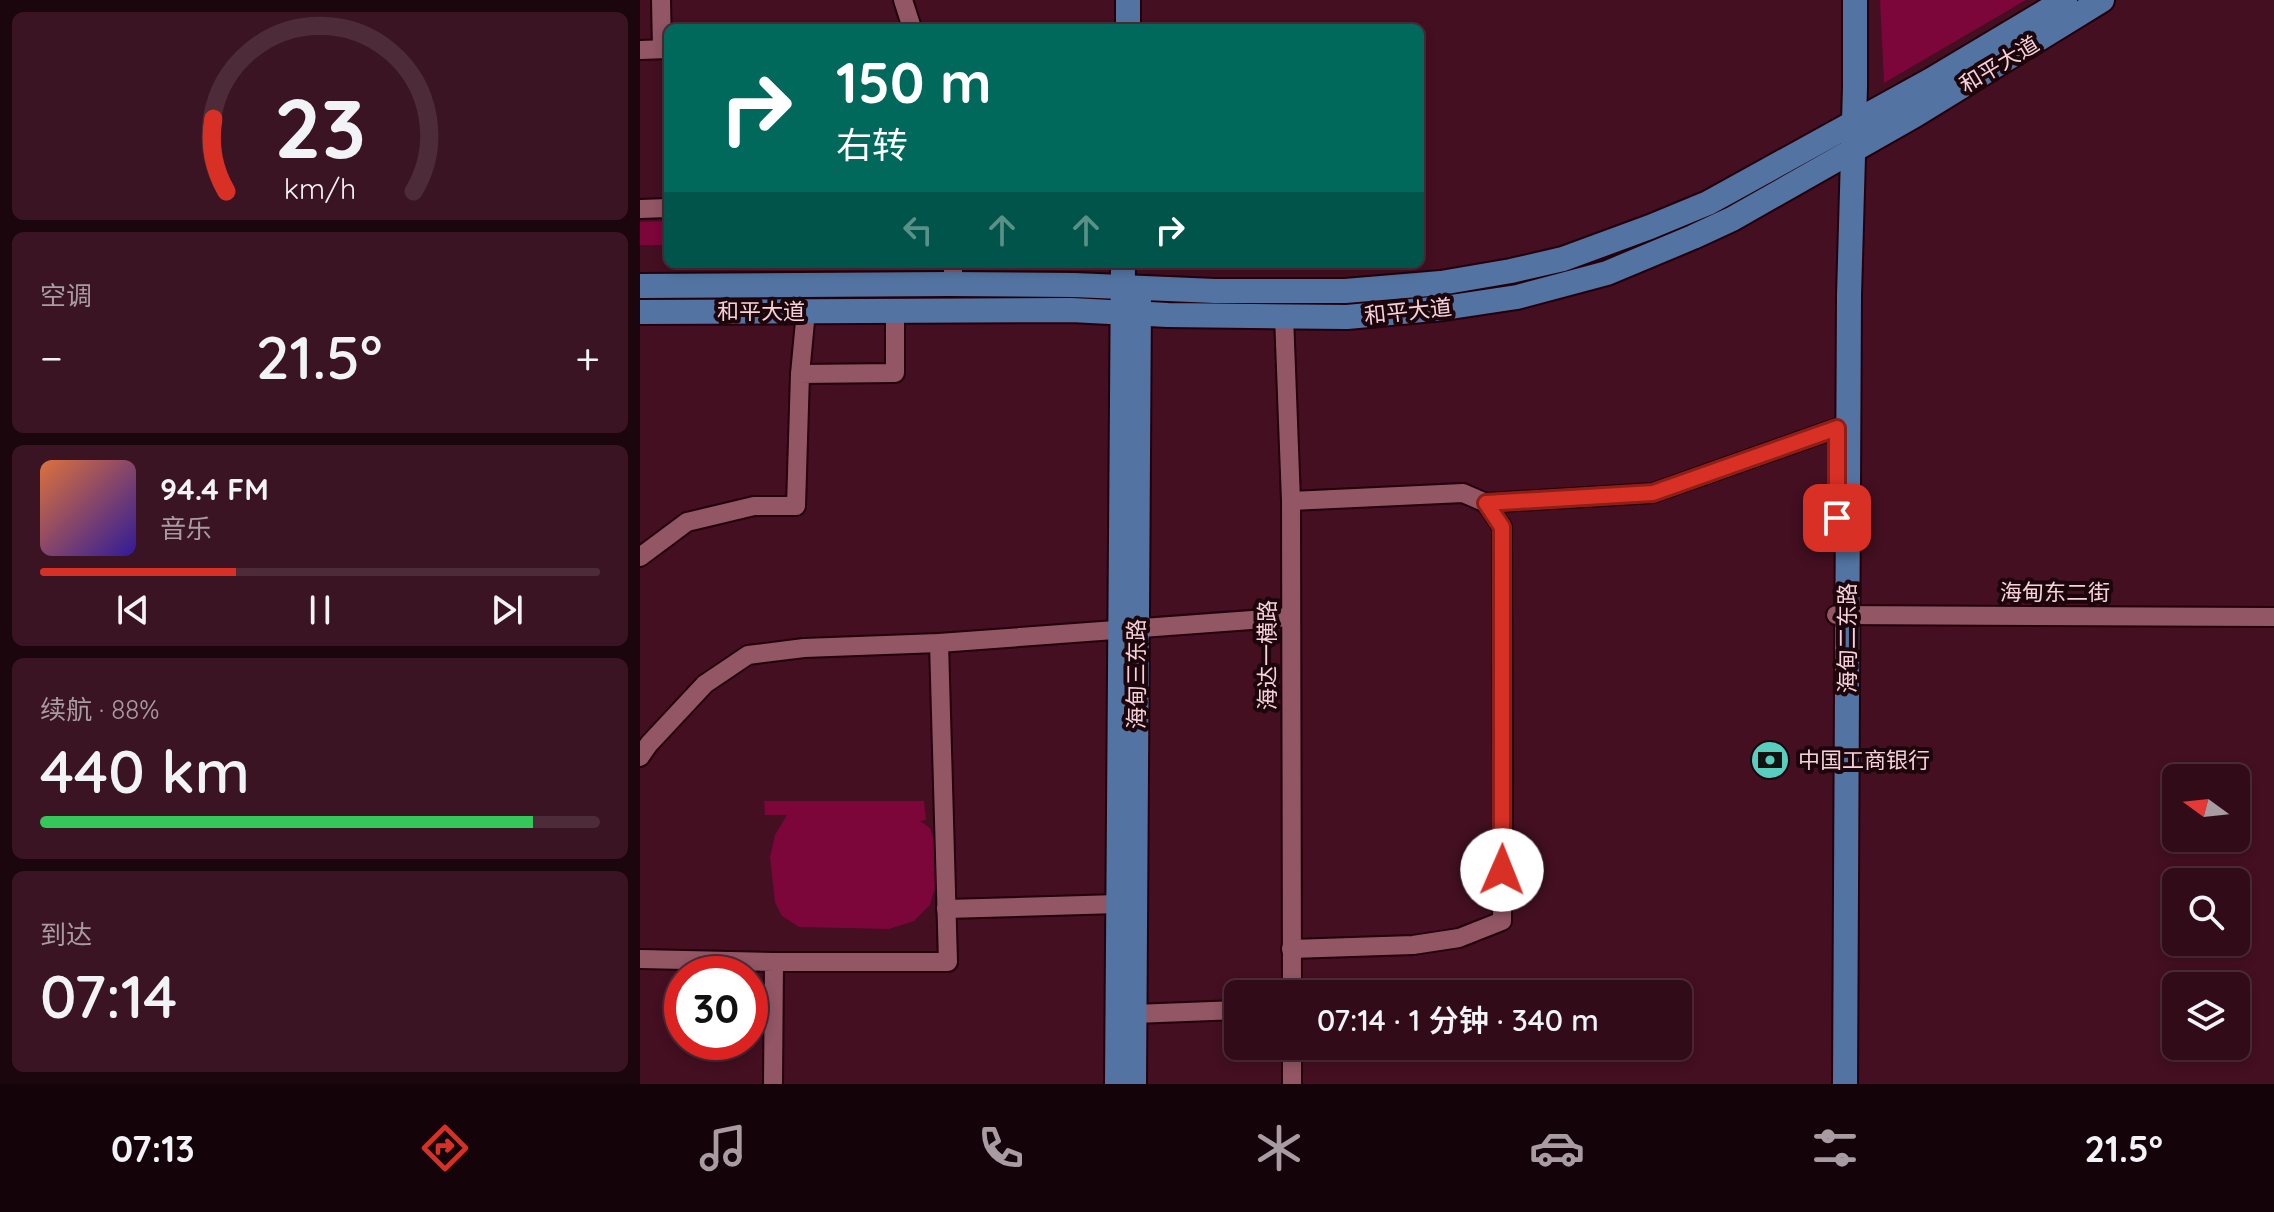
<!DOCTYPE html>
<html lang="zh">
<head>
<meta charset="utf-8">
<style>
  :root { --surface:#320b19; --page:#3a1422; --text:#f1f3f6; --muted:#a89ba2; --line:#4d2b38; --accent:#d93025 }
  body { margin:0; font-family:Quicksand,"Noto Sans SC",sans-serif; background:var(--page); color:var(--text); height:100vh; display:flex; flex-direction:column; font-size:30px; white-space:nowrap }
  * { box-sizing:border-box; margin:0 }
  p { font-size:26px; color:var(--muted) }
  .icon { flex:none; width:44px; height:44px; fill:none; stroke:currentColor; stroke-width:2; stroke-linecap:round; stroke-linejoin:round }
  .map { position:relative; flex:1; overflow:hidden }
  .sheet { display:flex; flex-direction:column; gap:12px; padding:12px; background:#1c060e; width:640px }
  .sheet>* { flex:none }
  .top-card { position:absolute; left:24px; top:24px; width:760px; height:244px; border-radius:12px; box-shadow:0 4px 12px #0003,0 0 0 2px var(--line); background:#00695c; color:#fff; overflow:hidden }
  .needle { width:52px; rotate:285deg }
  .fabs { position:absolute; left:1522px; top:764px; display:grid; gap:16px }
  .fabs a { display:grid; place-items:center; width:88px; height:88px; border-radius:12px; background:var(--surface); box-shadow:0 4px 12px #0003,0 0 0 2px var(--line); font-size:40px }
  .speed { position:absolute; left:24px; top:956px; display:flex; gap:16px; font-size:40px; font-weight:700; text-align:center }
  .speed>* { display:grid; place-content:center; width:104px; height:104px; border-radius:50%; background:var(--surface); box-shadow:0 4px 12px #0003,0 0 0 2px var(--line); line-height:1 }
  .speed .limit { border:12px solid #d22; background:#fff; color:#111 }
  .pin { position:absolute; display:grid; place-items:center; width:68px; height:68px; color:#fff; margin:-34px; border-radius:16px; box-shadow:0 4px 12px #0006 }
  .me { position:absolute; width:88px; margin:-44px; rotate:1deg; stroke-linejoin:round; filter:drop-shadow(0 0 6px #0008) }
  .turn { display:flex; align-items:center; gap:28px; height:168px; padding:0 40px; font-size:36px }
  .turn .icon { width:104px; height:104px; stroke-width:2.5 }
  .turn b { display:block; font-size:56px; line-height:68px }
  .lanes { display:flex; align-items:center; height:76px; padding:0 40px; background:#0003; justify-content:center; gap:40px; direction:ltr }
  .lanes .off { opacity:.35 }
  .big { font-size:60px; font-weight:600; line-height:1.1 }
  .sheet .tile { flex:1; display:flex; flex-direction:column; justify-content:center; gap:12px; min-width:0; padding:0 28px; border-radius:12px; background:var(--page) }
  .sheet .dial { align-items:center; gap:0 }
  .dial svg { height:208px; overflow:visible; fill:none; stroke:var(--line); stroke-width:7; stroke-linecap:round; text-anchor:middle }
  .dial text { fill:var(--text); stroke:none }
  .song { display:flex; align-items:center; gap:24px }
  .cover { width:96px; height:96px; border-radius:12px; background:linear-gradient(135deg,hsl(20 70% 55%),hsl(250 70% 35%)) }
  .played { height:8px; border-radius:4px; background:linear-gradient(90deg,var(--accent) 35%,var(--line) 35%) }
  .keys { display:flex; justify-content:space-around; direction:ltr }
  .heat { display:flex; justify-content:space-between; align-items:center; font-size:44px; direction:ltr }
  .charge { height:12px; border-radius:6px; background:linear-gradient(90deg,#34c759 88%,var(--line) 0) }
  .trip { position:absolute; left:584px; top:980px; width:468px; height:80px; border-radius:12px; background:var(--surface); box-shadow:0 4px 12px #0003,0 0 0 2px var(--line); font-weight:600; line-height:80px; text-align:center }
  .tab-bar { display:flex; height:128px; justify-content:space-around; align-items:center; background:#14040a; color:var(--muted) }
  .tab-bar .icon { width:56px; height:56px }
  .tab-bar .active { color:var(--accent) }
  .tab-bar b { font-size:36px; color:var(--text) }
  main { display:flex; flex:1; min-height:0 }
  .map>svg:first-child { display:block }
  .grass { fill:#7c0539 }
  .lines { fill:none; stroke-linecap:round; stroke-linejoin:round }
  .minor-casing { stroke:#23000b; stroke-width:22 }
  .major-casing { stroke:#23000b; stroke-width:28 }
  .minor { stroke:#925665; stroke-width:18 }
  .major { stroke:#5374a2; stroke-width:24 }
  .route-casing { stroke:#8d1f18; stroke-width:20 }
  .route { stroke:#d93025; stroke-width:14 }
  .labels { text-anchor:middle; stroke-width:8; stroke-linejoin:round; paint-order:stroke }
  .street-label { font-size:22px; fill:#f5d1d9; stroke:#1c060c }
  .poi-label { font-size:22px; fill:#f5d1d9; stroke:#1c060c; text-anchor:start }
</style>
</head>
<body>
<main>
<section class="sheet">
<div class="tile dial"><svg viewBox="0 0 100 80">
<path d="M14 69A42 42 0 1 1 86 69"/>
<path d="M14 69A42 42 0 0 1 9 41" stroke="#d93025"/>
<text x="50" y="56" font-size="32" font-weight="700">23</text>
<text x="50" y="72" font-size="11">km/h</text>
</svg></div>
<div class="tile"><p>空调</p>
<div class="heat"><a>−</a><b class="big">21.5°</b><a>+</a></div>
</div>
<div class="tile">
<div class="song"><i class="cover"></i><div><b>94.4 FM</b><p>音乐</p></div></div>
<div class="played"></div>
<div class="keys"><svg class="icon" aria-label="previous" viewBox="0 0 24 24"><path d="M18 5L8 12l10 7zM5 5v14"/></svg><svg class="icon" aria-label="pause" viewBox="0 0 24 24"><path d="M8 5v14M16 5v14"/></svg><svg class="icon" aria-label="next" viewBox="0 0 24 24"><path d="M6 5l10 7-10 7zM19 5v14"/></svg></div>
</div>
<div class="tile"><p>续航 · 88%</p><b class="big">440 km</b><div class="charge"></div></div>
<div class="tile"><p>到达</p><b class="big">07:14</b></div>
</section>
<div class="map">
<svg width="1634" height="1084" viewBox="0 0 1634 1084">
  <rect width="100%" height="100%" fill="#430f21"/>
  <g class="grass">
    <path d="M1240,0H1386L1244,83Z"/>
    <path d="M28,221V245H0V222Z"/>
    <path d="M124,801H284L286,820L280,821L290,828L295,843L296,884L290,905L274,921L249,929L159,927L142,916L135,902L130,857L135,835L147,815H125Z"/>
  </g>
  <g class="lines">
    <g class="minor-casing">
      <g id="minor">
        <path d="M21,0L22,49"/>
        <path d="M263,0L272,28"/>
        <path d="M0,50L28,49"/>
        <path d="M0,209L28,208"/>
        <path d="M313,284V264"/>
        <path d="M644,316L651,501L652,994"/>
        <path d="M160,374L166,311"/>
        <path d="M651,501L823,493L846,503L862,527L863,819L862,921L819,938L773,945L651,949"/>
        <path d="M846,503L1013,493L1197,428"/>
        <path d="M0,557L47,522L114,506H156L160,374L255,373V312"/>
        <path d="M1196,615L1634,617"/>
        <path d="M0,757L9,744L65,684L108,655L164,648L299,643L651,617"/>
        <path d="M306,909L478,904"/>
        <path d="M0,959L134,962L133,1084"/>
        <path d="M134,962H308L299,643"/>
        <path d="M494,1014L598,1010"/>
        <path d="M652,1046V1084"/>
      </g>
    </g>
    <g class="major-casing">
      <g id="major">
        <path d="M488,28V0"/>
        <path d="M0,286L308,284L434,285L575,291H705L801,283L871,271L923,259L1010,227L1068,203L1291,80L1425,0"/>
        <path d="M0,312L431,310L528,315L707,317L804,308L877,297L967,273L1053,237L1092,219L1275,115L1462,0"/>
        <path d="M477,1084L483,264"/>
        <path d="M494,1084L499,298"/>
        <path d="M1205,1084L1209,295L1215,87V0"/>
      </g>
    </g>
    <use href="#minor" class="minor"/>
    <use href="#major" class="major"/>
  </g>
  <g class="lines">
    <g class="route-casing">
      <path id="route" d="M862,870V527L846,503L1013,493L1197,428V518"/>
    </g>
    <use href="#route" class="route"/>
  </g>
  <defs>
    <g id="bank-disc" transform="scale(2)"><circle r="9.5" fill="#58cebf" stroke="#1c060c"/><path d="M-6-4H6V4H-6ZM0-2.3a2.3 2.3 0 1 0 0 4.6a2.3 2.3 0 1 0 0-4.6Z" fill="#111"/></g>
  </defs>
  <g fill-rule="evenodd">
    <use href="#bank-disc" x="1130" y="760"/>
  </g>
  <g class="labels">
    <g class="street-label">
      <text transform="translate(1359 64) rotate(-31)" y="8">和平大道</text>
      <text x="121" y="319">和平大道</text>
      <text transform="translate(768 311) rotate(-6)" y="8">和平大道</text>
      <text x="1415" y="600">海甸东二街</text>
      <text transform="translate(1207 638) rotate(-90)" y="8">海甸二东路</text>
      <text transform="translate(627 655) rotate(-90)" y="8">海达一横路</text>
      <text transform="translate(496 674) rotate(-90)" y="8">海甸三东路</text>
    </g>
    <g class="poi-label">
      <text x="1158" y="768">中国工商银行</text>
    </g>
  </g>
</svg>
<div class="fabs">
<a><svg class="needle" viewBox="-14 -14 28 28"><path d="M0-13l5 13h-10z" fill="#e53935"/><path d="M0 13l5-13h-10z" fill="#a89ba2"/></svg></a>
<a><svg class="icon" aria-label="search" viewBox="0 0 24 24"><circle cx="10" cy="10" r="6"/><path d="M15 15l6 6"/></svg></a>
<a><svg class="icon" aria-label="layers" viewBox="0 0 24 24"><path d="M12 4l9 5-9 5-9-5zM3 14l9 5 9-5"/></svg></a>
</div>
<div class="speed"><div class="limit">30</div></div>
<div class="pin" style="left:1197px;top:518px;background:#d93025"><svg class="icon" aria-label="arrive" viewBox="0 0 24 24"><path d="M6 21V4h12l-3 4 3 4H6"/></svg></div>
<svg class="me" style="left:862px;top:870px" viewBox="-20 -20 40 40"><circle r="19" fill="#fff"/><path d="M0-13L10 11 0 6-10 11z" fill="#d93025"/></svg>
<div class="trip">07:14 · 1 分钟 · 340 m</div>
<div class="top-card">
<div class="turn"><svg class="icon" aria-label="right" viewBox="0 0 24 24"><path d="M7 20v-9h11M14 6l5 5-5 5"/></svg><div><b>150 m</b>右转</div></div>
<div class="lanes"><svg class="icon off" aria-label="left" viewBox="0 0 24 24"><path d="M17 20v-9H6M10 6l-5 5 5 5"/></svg><svg class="icon off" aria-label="ahead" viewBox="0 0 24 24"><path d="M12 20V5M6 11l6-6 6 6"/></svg><svg class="icon off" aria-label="ahead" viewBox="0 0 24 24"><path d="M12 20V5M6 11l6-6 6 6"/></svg><svg class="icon" aria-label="right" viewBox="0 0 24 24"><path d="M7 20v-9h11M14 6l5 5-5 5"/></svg></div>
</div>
</div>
</main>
<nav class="tab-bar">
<b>07:13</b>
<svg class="icon active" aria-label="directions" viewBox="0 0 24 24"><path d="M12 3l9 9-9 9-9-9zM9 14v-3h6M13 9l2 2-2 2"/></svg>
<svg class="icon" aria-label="music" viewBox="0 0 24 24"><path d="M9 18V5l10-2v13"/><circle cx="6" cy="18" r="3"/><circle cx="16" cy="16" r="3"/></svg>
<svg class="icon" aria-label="phone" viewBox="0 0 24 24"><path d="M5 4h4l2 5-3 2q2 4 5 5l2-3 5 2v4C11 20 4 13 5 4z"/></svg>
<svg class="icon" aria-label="climate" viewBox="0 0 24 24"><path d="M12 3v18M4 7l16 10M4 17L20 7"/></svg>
<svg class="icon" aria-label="car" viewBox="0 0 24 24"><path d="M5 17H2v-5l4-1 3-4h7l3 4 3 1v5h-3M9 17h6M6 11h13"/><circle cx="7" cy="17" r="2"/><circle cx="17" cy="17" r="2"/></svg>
<svg class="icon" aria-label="filters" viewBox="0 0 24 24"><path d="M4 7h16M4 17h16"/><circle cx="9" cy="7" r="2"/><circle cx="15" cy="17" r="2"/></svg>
<b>21.5°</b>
</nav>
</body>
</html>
